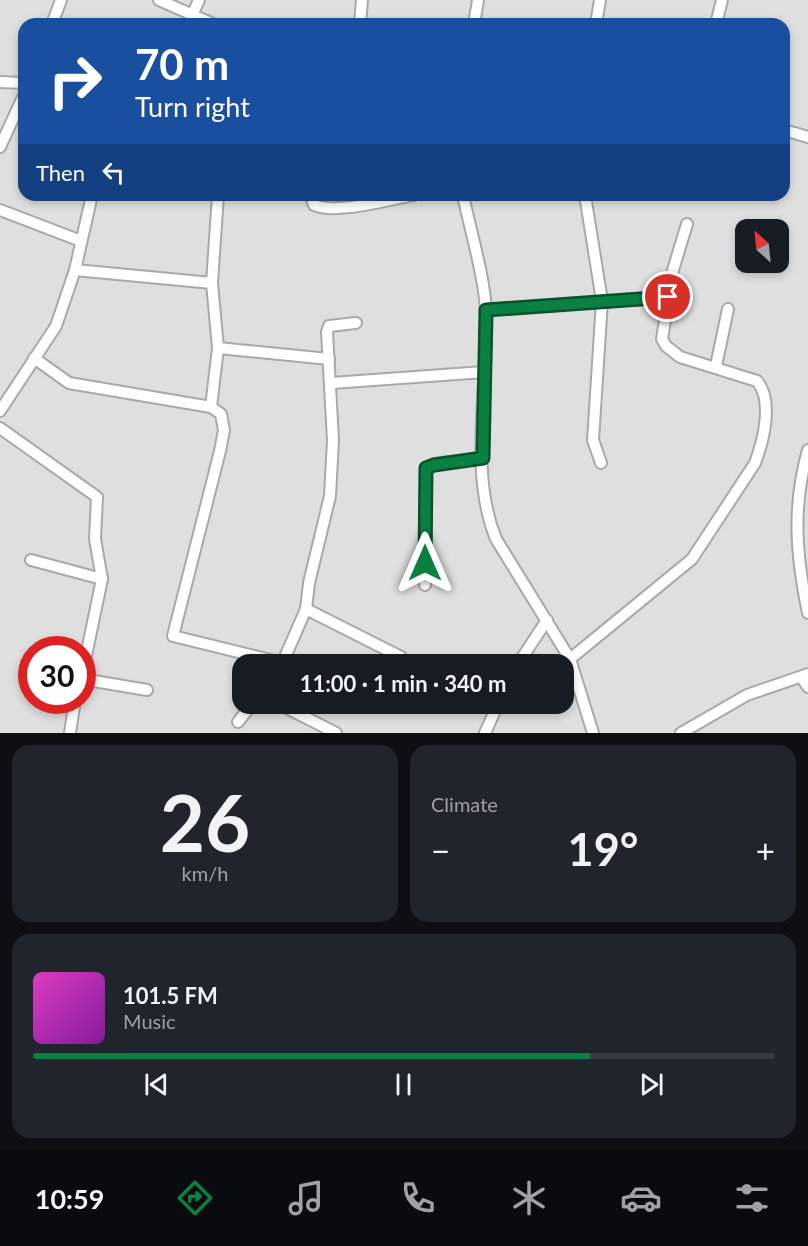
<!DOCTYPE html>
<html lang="en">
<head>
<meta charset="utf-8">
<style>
  :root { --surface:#171b24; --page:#20242c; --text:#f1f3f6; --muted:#9ea1a6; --line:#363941; --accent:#0b8043 }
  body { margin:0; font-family:Lato,sans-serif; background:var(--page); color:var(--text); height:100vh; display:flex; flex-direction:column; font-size:22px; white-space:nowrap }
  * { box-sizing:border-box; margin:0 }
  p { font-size:20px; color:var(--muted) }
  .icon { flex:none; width:33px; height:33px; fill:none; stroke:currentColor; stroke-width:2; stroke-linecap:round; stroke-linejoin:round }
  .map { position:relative; height:733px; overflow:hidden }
  .side { display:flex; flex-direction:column; gap:12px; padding:12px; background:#0d0f14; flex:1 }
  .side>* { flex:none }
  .banner { position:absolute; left:18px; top:18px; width:772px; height:183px; border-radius:18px; box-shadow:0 3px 9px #0003; background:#1a4fa0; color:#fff; overflow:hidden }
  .needle { width:39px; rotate:333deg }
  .buttons { position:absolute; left:735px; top:219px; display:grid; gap:12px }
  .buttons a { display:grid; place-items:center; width:54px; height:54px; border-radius:12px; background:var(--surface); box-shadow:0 3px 9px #0003; font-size:30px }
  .speed { position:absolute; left:18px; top:636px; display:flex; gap:12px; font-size:30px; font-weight:700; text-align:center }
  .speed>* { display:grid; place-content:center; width:78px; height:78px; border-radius:50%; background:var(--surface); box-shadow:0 3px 9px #0003; line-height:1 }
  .speed .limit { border:9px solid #d22; background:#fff; color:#111 }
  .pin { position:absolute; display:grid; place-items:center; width:51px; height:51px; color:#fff; margin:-26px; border:3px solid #fff; border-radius:50%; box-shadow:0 2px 6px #0007 }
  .me { position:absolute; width:66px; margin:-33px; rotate:0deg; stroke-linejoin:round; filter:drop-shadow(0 0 4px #0008) }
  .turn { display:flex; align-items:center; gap:21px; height:126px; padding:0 18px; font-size:27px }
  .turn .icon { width:78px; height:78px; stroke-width:2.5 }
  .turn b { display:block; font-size:42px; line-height:51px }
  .then { display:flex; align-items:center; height:57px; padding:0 18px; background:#0003; gap:12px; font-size:22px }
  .big { font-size:45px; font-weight:700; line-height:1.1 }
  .side .card { flex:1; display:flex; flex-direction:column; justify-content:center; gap:9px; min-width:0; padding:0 21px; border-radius:18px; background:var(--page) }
  .side .dial { align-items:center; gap:0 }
  .dial b { font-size:78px; line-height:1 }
  .song { display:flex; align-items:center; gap:18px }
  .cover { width:72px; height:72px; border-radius:9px; background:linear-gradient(135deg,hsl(310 70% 55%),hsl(290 70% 35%)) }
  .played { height:6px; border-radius:3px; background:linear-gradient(90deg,var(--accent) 75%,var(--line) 75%) }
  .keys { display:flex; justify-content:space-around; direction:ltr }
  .heat { display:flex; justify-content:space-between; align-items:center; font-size:33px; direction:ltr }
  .side .tiles { flex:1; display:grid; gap:12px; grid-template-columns:1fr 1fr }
  .card:last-child { grid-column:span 2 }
  .trip { position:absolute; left:232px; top:654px; width:342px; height:60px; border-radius:18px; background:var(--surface); box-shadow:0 3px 9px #0003; font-weight:700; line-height:60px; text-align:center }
  .tab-bar { display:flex; height:96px; justify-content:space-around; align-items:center; background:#090b0e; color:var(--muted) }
  .tab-bar .icon { width:42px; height:42px }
  .tab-bar .current { color:var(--accent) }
  .tab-bar b { font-size:27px; color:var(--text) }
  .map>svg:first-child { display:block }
  .residential { fill:#e0dfdf; fill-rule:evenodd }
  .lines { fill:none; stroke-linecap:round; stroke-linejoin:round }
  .street-casing { stroke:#a9a9a9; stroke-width:14 }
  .street { stroke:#fff; stroke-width:10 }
  .route-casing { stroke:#07532c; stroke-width:15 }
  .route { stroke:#0b8043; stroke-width:10 }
</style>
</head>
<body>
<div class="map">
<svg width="808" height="733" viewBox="0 0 808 733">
  <rect width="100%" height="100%" fill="#f2efe9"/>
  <path class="residential" d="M0,0H808V733H0ZM24,24H784V195H24ZM746,230H778V262H746ZM32,650H82V700H32ZM243,664H564V704H243Z"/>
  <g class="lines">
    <g class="street-casing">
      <g id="street">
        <path d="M159,0L213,24"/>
        <path d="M193,13L199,0"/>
        <path d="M52,24L61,0"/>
        <path d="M360,24L362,0"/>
        <path d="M474,24L478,0"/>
        <path d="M596,24L600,0"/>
        <path d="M716,24L722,0"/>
        <path d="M0,82L24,83"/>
        <path d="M784,130L808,137"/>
        <path d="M0,147L24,95"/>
        <path d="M311,195L314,205C335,215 390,199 414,195"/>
        <path d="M463,195C470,229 485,279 486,312C489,384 468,471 496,539L570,659L593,733"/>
        <path d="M585,195L602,301L593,440L601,463"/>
        <path d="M0,210L81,241"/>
        <path d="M75,270L212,283"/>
        <path d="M486,310L668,297"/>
        <path d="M218,348L329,359"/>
        <path d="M34,358L69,383L211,407L221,414L224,430L220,451L173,636L283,663"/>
        <path d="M716,366L728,309"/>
        <path d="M332,383L484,372"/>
        <path d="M211,407L218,348L212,283L218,195"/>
        <path d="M0,411L56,326L75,270L92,195"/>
        <path d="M0,428L97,497L95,539L102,579L82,675"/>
        <path d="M808,450C792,506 796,556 808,613"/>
        <path d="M31,560L102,579"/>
        <path d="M425,585L426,468L434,464L483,458"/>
        <path d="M306,609L401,657"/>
        <path d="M570,659L692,559L755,463C763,442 774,401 757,381L680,357L666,346L662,339L673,270L687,224"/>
        <path d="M282,664L306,609L309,583L330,496L333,440L327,332L329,326L356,323"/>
        <path d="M518,664L547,620"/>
        <path d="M801,677L808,687"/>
        <path d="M82,679L147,690"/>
        <path d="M279,704L336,733"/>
        <path d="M238,722L252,704"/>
        <path d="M70,733L75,700"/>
        <path d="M485,733L498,704"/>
        <path d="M681,733L747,695L808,674"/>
      </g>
    </g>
    <use href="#street" class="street"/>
  </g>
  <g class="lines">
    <g class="route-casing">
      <path id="route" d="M425,563L426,468L434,465L483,458L486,310L668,297"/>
    </g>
    <use href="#route" class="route"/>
  </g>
</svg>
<div class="buttons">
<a><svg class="needle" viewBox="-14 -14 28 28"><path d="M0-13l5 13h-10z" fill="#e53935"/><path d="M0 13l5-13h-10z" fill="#9ea1a6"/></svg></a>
</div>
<div class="speed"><div class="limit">30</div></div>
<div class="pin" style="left:668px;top:297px;background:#d93025"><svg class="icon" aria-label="arrive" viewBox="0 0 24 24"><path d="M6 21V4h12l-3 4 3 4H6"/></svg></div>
<svg class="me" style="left:425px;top:563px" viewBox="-20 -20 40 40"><path d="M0-17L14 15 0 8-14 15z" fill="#0b8043" stroke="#fff" stroke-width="4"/></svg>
<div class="trip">11:00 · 1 min · 340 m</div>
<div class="banner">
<div class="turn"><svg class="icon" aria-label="right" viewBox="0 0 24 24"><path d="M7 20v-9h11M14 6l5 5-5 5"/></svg><div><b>70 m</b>Turn right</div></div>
<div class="then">Then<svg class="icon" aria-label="left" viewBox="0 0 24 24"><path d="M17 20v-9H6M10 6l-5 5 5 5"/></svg></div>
</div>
</div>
<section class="side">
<div class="tiles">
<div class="card dial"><b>26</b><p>km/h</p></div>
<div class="card"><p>Climate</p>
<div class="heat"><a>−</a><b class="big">19°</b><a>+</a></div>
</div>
<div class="card">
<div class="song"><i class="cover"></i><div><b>101.5 FM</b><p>Music</p></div></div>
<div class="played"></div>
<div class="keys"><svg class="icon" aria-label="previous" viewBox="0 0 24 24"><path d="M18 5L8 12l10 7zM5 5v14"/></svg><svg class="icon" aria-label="pause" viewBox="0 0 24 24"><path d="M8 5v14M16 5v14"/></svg><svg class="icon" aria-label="next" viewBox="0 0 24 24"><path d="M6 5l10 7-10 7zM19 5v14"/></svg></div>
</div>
</div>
</section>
<nav class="tab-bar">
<b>10:59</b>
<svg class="icon current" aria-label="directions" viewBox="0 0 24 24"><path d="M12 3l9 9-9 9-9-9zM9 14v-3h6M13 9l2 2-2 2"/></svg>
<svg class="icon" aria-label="music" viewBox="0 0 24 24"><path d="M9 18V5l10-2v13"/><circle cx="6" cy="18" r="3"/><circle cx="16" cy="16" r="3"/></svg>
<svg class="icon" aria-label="phone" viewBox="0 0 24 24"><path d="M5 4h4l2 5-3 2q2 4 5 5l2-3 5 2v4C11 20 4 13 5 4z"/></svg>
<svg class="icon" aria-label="climate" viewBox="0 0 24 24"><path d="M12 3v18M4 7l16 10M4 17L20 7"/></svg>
<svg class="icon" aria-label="car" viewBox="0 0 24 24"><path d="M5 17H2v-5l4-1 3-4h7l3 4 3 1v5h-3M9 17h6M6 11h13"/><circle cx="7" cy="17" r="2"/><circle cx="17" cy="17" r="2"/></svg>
<svg class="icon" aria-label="filters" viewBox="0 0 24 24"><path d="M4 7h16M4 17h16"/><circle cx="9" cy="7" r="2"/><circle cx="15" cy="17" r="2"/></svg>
</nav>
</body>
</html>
